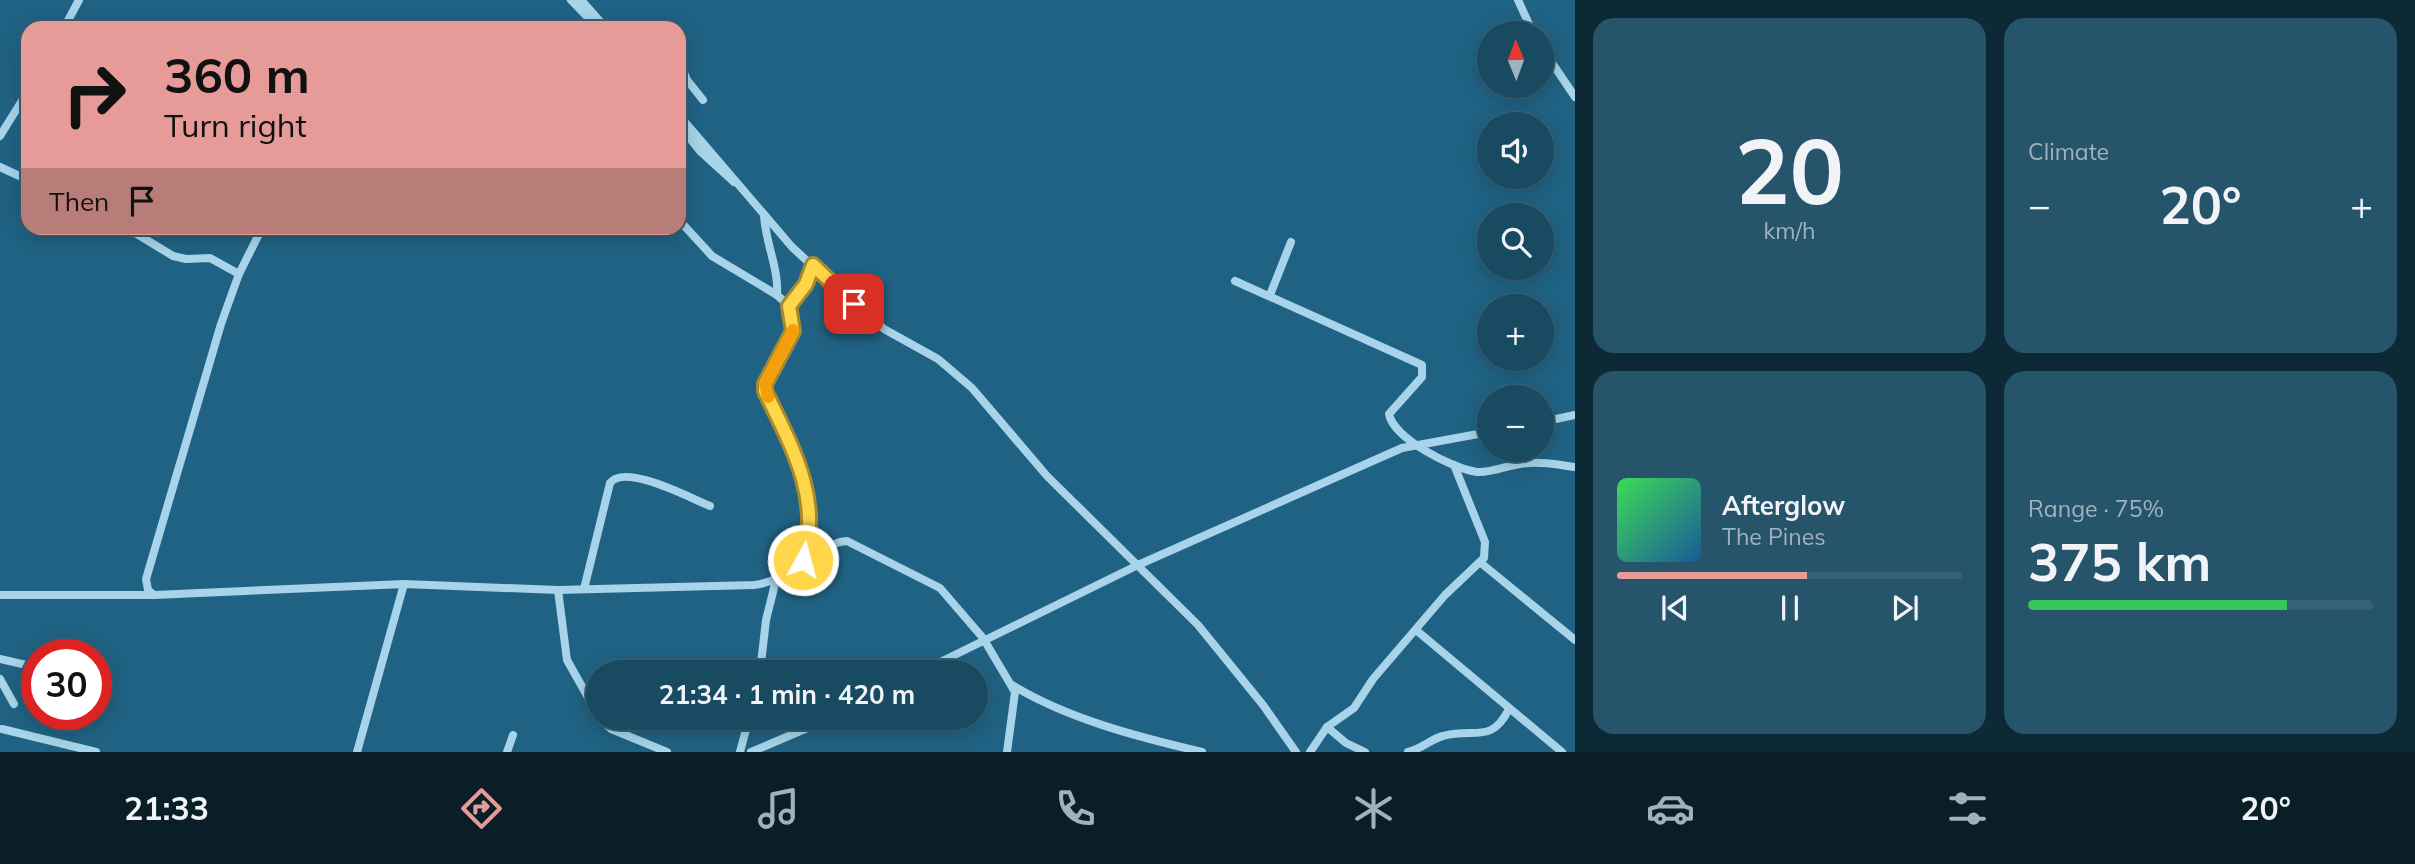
<!DOCTYPE html>
<html lang="en">
<head>
<meta charset="utf-8">
<style>
  :root { --surface:#184a62; --page:#25546b; --text:#f1f3f6; --muted:#9fb3be; --line:#366277; --accent:#e69b98 }
  body { margin:0; font-family:Mulish,sans-serif; background:var(--page); color:var(--text); height:100vh; display:flex; flex-direction:column; font-size:26px; white-space:nowrap }
  * { box-sizing:border-box; margin:0 }
  p { font-size:23px; color:var(--muted) }
  .icon { flex:none; width:38px; height:38px; fill:none; stroke:currentColor; stroke-width:2; stroke-linecap:round; stroke-linejoin:round }
  .map { position:relative; flex:1; overflow:hidden }
  .sheet { display:flex; flex-direction:column; gap:18px; padding:18px; background:#0d2936; width:840px }
  .sheet>* { flex:none }
  .banner { position:absolute; left:21px; top:21px; width:665px; height:214px; border-radius:21px; box-shadow:0 4px 18px #0003,0 0 0 2px var(--line); background:#e69b98; color:#111; overflow:hidden }
  .needle { width:46px; rotate:359deg }
  .fabs { position:absolute; left:1477px; top:21px; display:grid; gap:14px }
  .fabs a { display:grid; place-items:center; width:77px; height:77px; border-radius:50%; background:var(--surface); box-shadow:0 4px 18px #0003,0 0 0 2px var(--line); font-size:35px }
  .speed { position:absolute; left:21px; top:639px; display:flex; gap:14px; font-size:35px; font-weight:700; text-align:center }
  .speed>* { display:grid; place-content:center; width:91px; height:91px; border-radius:50%; background:var(--surface); box-shadow:0 4px 18px #0003,0 0 0 2px var(--line); line-height:1 }
  .speed .limit { border:10px solid #d22; background:#fff; color:#111 }
  .pin { position:absolute; display:grid; place-items:center; width:60px; height:60px; color:#fff; margin:-30px; border-radius:14px; box-shadow:0 4px 10px #0006 }
  .me { position:absolute; width:77px; margin:-38px; rotate:7deg; stroke-linejoin:round; filter:drop-shadow(0 0 5px #0008) }
  .turn { display:flex; align-items:center; gap:24px; height:147px; padding:0 28px; font-size:32px }
  .turn .icon { width:91px; height:91px; stroke-width:2.5 }
  .turn b { display:block; font-size:49px; line-height:60px }
  .then { display:flex; align-items:center; height:66px; padding:0 28px; background:#0003; gap:14px; font-size:26px }
  .big { font-size:52px; font-weight:700; line-height:1.1 }
  .sheet .tile { flex:1; display:flex; flex-direction:column; justify-content:center; gap:10px; min-width:0; padding:0 24px; border-radius:21px; background:var(--page) }
  .sheet .dial { align-items:center; gap:0 }
  .dial b { font-size:91px; line-height:1 }
  .song { display:flex; align-items:center; gap:21px }
  .cover { width:84px; height:84px; border-radius:10px; background:linear-gradient(135deg,hsl(130 70% 55%),hsl(210 70% 35%)) }
  .played { height:7px; border-radius:4px; background:linear-gradient(90deg,var(--accent) 55%,var(--line) 55%) }
  .keys { display:flex; justify-content:space-around; direction:ltr }
  .heat { display:flex; justify-content:space-between; align-items:center; font-size:38px; direction:ltr }
  .charge { height:10px; border-radius:5px; background:linear-gradient(90deg,#34c759 75%,var(--line) 0) }
  .sheet .tiles { flex:1; display:grid; gap:18px; grid-template-columns:repeat(2,1fr) }
  .trip { position:absolute; left:586px; top:660px; width:402px; height:70px; border-radius:35px; background:var(--surface); box-shadow:0 4px 18px #0003,0 0 0 2px var(--line); font-weight:700; line-height:70px; text-align:center }
  .menu { display:flex; height:112px; justify-content:space-around; align-items:center; background:#0a1e27; color:var(--muted) }
  .menu .icon { width:49px; height:49px }
  .menu .active { color:var(--accent) }
  .menu b { font-size:32px; color:var(--text) }
  main { display:flex; flex:1; min-height:0 }
  .map>svg:first-child { display:block }
  .lines { fill:none; stroke-linecap:round; stroke-linejoin:round }
  .minor { stroke:#a7d4e9; stroke-width:8 }
  .route-casing { stroke:#a68a30; stroke-width:18 }
  .route { stroke:#ffd54a; stroke-width:12 }
  .slow { stroke:#f59e0b; stroke-width:12 }
</style>
</head>
<body>
<main>
<div class="map">
<svg width="1575" height="752" viewBox="0 0 1575 752">
  <rect width="100%" height="100%" fill="#206283"/>
  <g class="lines">
    <g class="minor">
      <path d="M571,0L598,28"/>
      <path d="M581,0L606,28"/>
      <path d="M1518,0L1533,33"/>
      <path d="M64,28L79,0"/>
      <path d="M1542,48L1575,97"/>
      <path d="M679,60L687,80L703,100"/>
      <path d="M679,115L792,247L819,272L884,329L938,359L972,388L1047,476L1198,625L1263,705L1296,752"/>
      <path d="M679,125L700,151L734,182"/>
      <path d="M0,136L28,91"/>
      <path d="M0,167L28,180"/>
      <path d="M764,215C765,242 779,268 777,295"/>
      <path d="M679,220L712,256L777,295L789,306L793,331L765,388L805,480V551L798,567"/>
      <path d="M127,228L173,256L186,259L210,258L239,274"/>
      <path d="M1235,281L1422,365V377L1389,414C1393,438 1453,469 1477,472C1491,473 1506,466 1520,464C1537,461 1556,464 1574,467"/>
      <path d="M1270,295L1291,242"/>
      <path d="M789,306L806,284L813,265"/>
      <path d="M1542,422L1575,415"/>
      <path d="M1481,563L1575,640"/>
      <path d="M584,589L610,483C625,463 690,498 710,506"/>
      <path d="M558,590L567,660L598,715"/>
      <path d="M0,595H154L404,584L558,590L754,585C789,582 821,542 847,541L940,588L983,638L1015,692L1007,752"/>
      <path d="M154,595L148,590L146,579L221,324L239,274L262,228"/>
      <path d="M1416,630L1562,752"/>
      <path d="M0,659L35,667"/>
      <path d="M760,672L766,620L776,580"/>
      <path d="M920,672L1138,565L1402,448L1489,432"/>
      <path d="M0,679L14,704"/>
      <path d="M1012,685C1068,719 1138,737 1202,752"/>
      <path d="M600,718L611,729L667,752"/>
      <path d="M1327,727L1346,743L1365,752"/>
      <path d="M2,729L96,752"/>
      <path d="M357,752L404,584"/>
      <path d="M507,752L513,735"/>
      <path d="M740,752L749,718"/>
      <path d="M751,752L831,718"/>
      <path d="M1310,752L1327,727L1354,708L1373,679L1445,595L1484,558L1485,542L1454,465"/>
      <path d="M1408,752C1421,749 1431,739 1443,736C1474,727 1491,745 1509,709"/>
    </g>
  </g>
  <g class="lines">
    <g class="route-casing">
      <path id="route" d="M803,560C823,499 790,443 765,391V384L793,331L789,306L806,284L813,265L854,304"/>
    </g>
    <use href="#route" class="route"/>
    <path class="slow" d="M768,397L765,384L793,330"/>
  </g>
</svg>
<div class="fabs">
<a><svg class="needle" viewBox="-14 -14 28 28"><path d="M0-13l5 13h-10z" fill="#e53935"/><path d="M0 13l5-13h-10z" fill="#9fb3be"/></svg></a>
<a><svg class="icon" aria-label="sound" viewBox="0 0 24 24"><path d="M4 9h4l5-4v14l-5-4H4zM17 9q2 3 0 6"/></svg></a>
<a><svg class="icon" aria-label="search" viewBox="0 0 24 24"><circle cx="10" cy="10" r="6"/><path d="M15 15l6 6"/></svg></a>
<a>+</a>
<a>−</a>
</div>
<div class="speed"><div class="limit">30</div></div>
<div class="pin" style="left:854px;top:304px;background:#d93025"><svg class="icon" aria-label="arrive" viewBox="0 0 24 24"><path d="M6 21V4h12l-3 4 3 4H6"/></svg></div>
<svg class="me" style="left:803px;top:560px" viewBox="-20 -20 40 40"><circle r="17" fill="#ffd54a" stroke="#fff" stroke-width="3"/><path d="M0-11L8 9 0 5-8 9z" fill="#fff"/></svg>
<div class="trip">21:34 · 1 min · 420 m</div>
<div class="banner">
<div class="turn"><svg class="icon" aria-label="right" viewBox="0 0 24 24"><path d="M7 20v-9h11M14 6l5 5-5 5"/></svg><div><b>360 m</b>Turn right</div></div>
<div class="then">Then<svg class="icon" aria-label="arrive" viewBox="0 0 24 24"><path d="M6 21V4h12l-3 4 3 4H6"/></svg></div>
</div>
</div>
<section class="sheet">
<div class="tiles">
<div class="tile dial"><b>20</b><p>km/h</p></div>
<div class="tile"><p>Climate</p>
<div class="heat"><a>−</a><b class="big">20°</b><a>+</a></div>
</div>
<div class="tile">
<div class="song"><i class="cover"></i><div><b>Afterglow</b><p>The Pines</p></div></div>
<div class="played"></div>
<div class="keys"><svg class="icon" aria-label="previous" viewBox="0 0 24 24"><path d="M18 5L8 12l10 7zM5 5v14"/></svg><svg class="icon" aria-label="pause" viewBox="0 0 24 24"><path d="M8 5v14M16 5v14"/></svg><svg class="icon" aria-label="next" viewBox="0 0 24 24"><path d="M6 5l10 7-10 7zM19 5v14"/></svg></div>
</div>
<div class="tile"><p>Range · 75%</p><b class="big">375 km</b><div class="charge"></div></div>
</div>
</section>
</main>
<nav class="menu">
<b>21:33</b>
<svg class="icon active" aria-label="directions" viewBox="0 0 24 24"><path d="M12 3l9 9-9 9-9-9zM9 14v-3h6M13 9l2 2-2 2"/></svg>
<svg class="icon" aria-label="music" viewBox="0 0 24 24"><path d="M9 18V5l10-2v13"/><circle cx="6" cy="18" r="3"/><circle cx="16" cy="16" r="3"/></svg>
<svg class="icon" aria-label="phone" viewBox="0 0 24 24"><path d="M5 4h4l2 5-3 2q2 4 5 5l2-3 5 2v4C11 20 4 13 5 4z"/></svg>
<svg class="icon" aria-label="climate" viewBox="0 0 24 24"><path d="M12 3v18M4 7l16 10M4 17L20 7"/></svg>
<svg class="icon" aria-label="car" viewBox="0 0 24 24"><path d="M5 17H2v-5l4-1 3-4h7l3 4 3 1v5h-3M9 17h6M6 11h13"/><circle cx="7" cy="17" r="2"/><circle cx="17" cy="17" r="2"/></svg>
<svg class="icon" aria-label="filters" viewBox="0 0 24 24"><path d="M4 7h16M4 17h16"/><circle cx="9" cy="7" r="2"/><circle cx="15" cy="17" r="2"/></svg>
<b>20°</b>
</nav>
</body>
</html>
